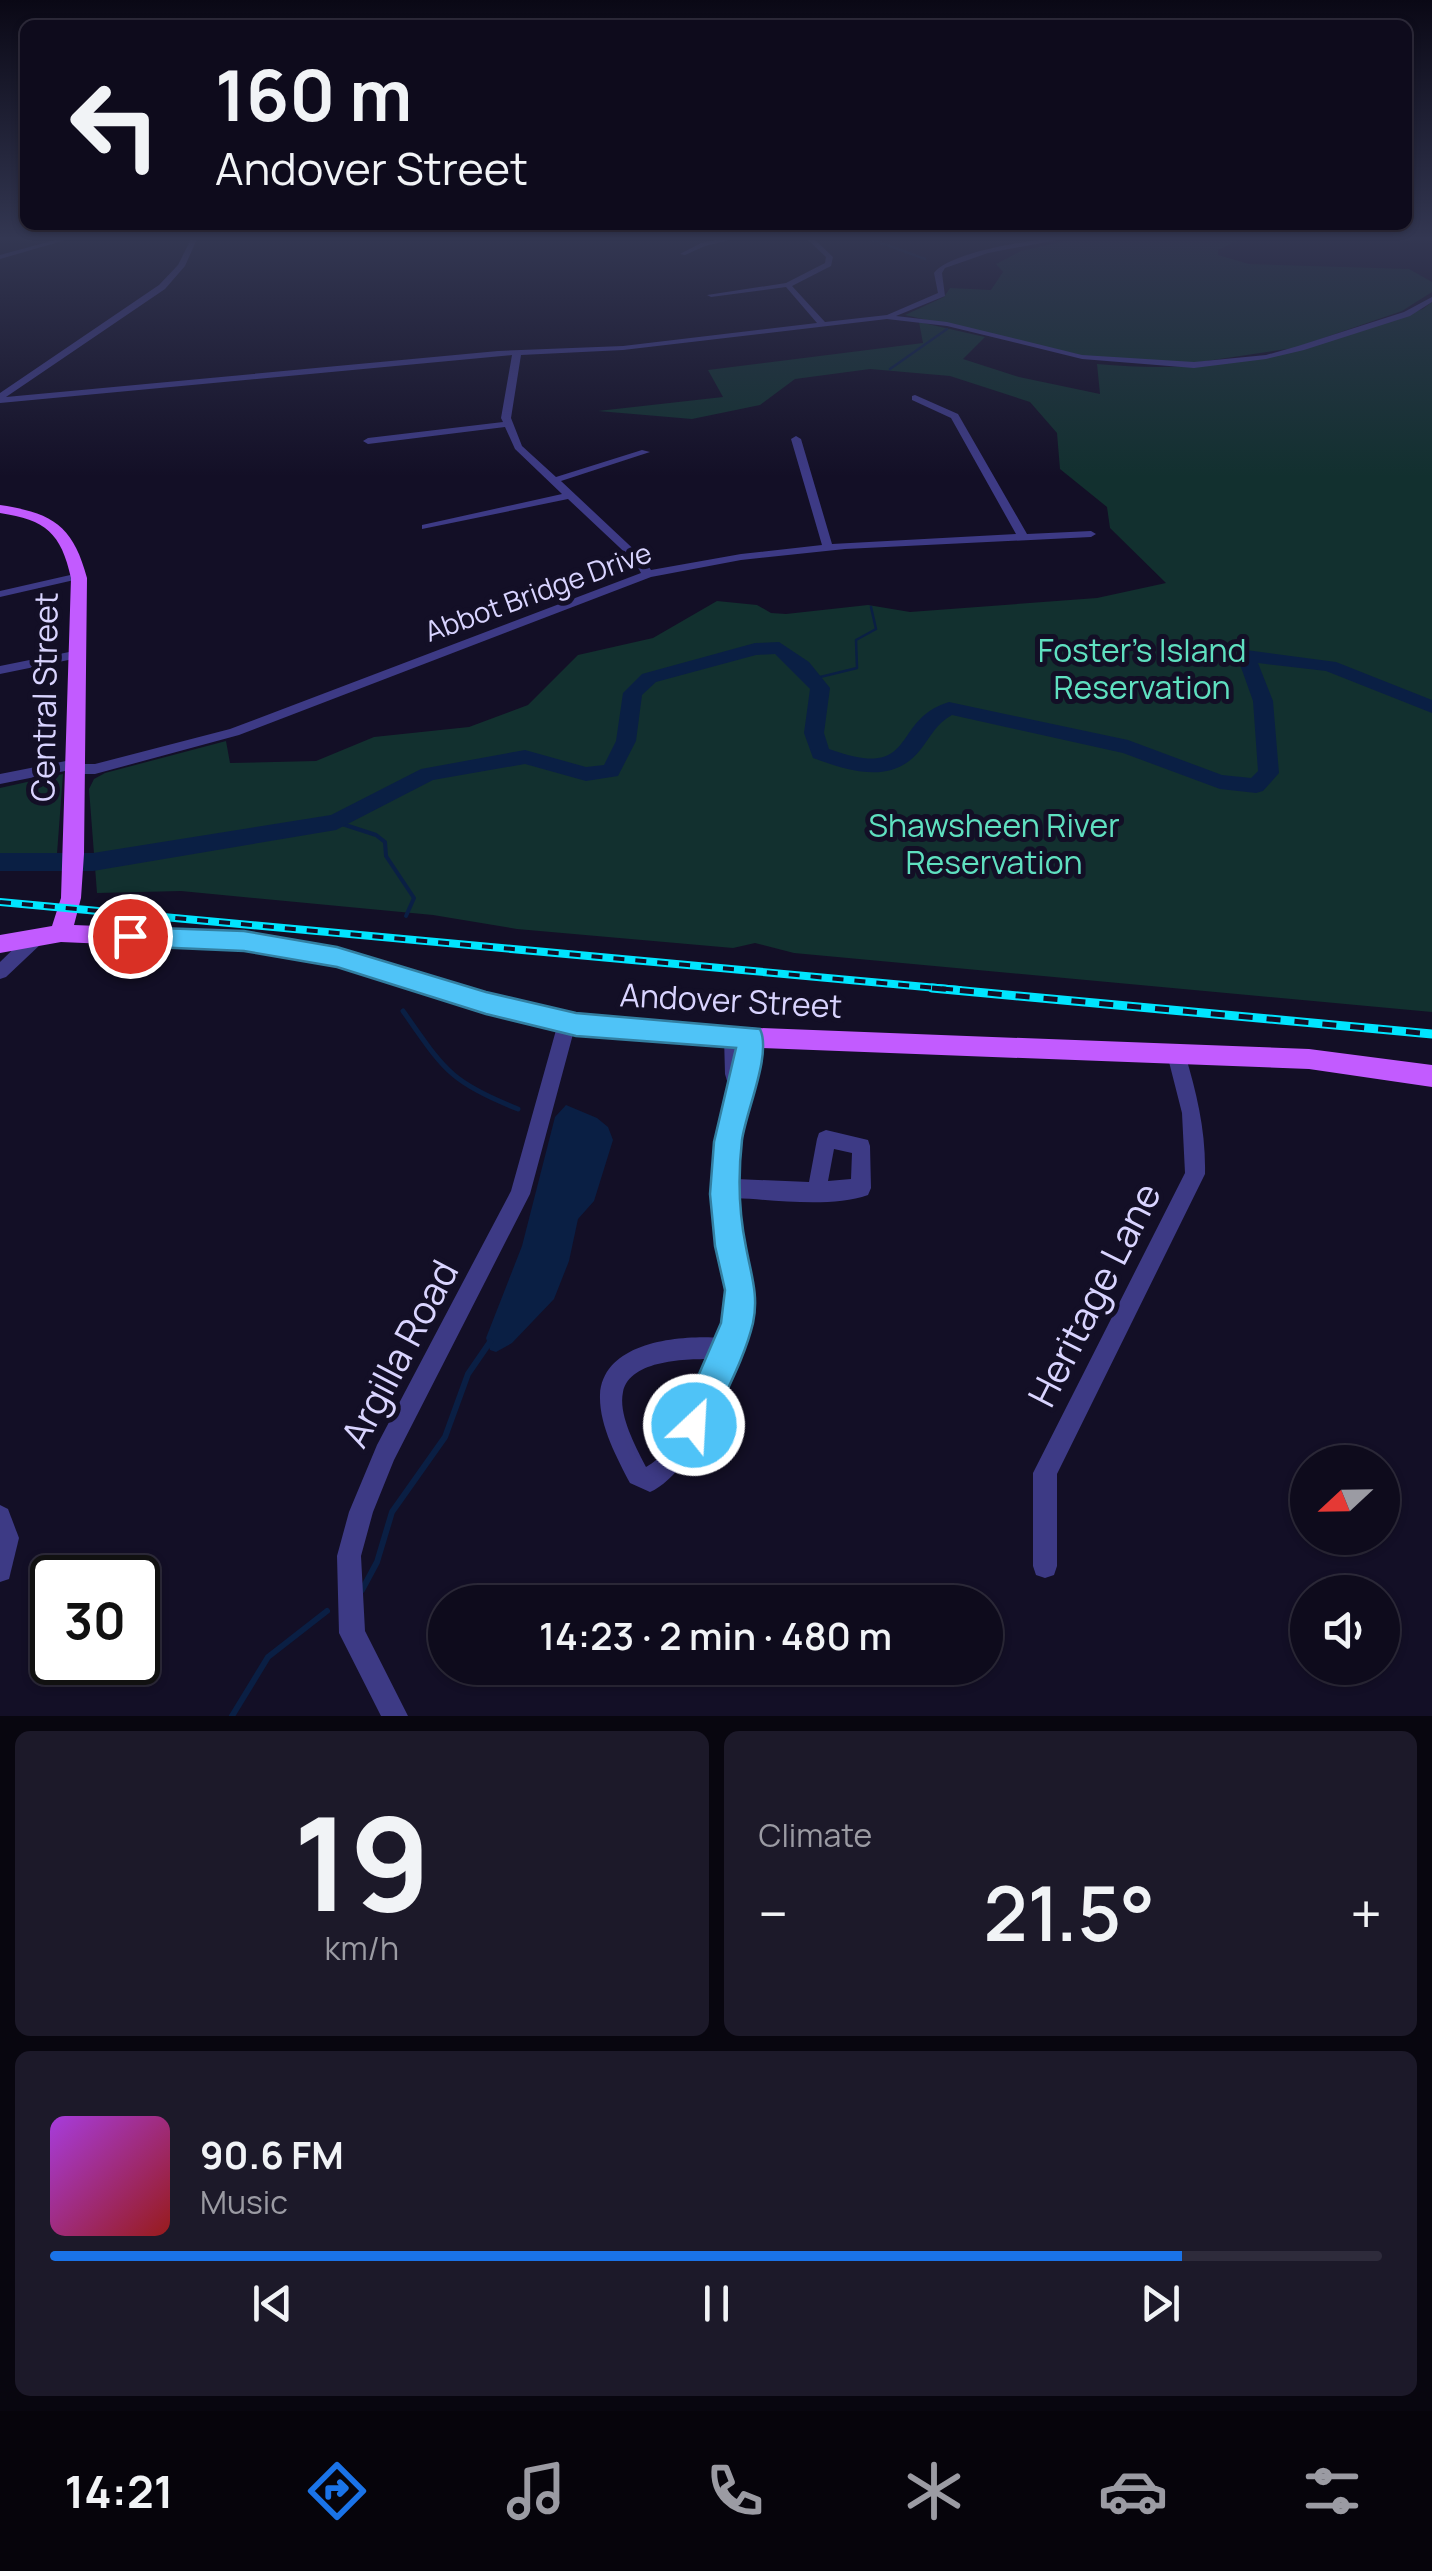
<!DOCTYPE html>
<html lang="en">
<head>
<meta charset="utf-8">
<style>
  :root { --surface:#0e0b1c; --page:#1c1929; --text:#f1f3f6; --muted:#9b9ba3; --line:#2e2b3b; --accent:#1a73e8 }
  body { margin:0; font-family:Manrope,sans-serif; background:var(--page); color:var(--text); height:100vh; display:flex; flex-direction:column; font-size:38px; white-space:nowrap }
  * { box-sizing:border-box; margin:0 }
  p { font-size:32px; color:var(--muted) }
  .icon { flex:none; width:55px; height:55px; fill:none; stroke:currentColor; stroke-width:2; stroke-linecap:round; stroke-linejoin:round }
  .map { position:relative; height:1716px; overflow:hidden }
  .sheet { display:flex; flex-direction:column; gap:15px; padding:15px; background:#08060f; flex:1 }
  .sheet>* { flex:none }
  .hud { position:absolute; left:20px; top:20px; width:1392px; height:210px; border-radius:15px; box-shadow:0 2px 8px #0004,0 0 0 2px var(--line); background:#0e0b1c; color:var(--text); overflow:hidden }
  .needle { width:65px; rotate:248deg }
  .tools { position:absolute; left:1290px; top:1445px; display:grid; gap:20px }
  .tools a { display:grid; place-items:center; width:110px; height:110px; border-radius:50%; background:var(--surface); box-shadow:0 2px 8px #0004,0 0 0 2px var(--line); font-size:50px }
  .speed { position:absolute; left:30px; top:1555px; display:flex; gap:20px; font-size:50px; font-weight:700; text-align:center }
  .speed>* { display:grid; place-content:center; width:130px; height:130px; border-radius:50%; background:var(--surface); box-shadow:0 2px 8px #0004,0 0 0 2px var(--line); line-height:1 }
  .speed .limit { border:5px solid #111; border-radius:15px; background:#fff; color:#111 }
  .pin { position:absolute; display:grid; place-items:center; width:85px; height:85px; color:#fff; margin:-42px; border:5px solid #fff; border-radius:50%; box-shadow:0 2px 10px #0007 }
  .me { position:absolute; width:110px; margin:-55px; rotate:25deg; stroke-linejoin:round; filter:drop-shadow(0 0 8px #0008) }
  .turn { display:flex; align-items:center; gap:35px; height:210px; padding:0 30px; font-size:45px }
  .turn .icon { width:130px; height:130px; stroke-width:2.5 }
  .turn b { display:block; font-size:70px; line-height:85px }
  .big { font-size:75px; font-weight:600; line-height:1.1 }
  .sheet .widget { flex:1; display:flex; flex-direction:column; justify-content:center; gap:15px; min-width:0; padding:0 35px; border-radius:15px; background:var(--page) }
  .sheet .dial { align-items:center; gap:0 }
  .dial b { font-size:130px; line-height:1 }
  .song { display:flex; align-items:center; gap:30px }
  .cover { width:120px; height:120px; border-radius:15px; background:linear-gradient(135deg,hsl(280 70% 55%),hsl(0 70% 35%)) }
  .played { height:10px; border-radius:5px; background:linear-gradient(90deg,var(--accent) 85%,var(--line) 85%) }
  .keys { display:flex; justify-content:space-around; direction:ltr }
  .heat { display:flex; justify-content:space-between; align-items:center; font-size:55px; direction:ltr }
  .sheet .tiles { flex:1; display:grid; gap:15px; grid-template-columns:1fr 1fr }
  .widget:last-child { grid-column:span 2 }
  .trip { position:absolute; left:428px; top:1585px; width:575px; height:100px; border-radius:50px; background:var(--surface); box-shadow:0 2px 8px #0004,0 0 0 2px var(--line); font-weight:600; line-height:100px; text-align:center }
  .menu { display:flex; height:160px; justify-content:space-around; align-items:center; background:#06040b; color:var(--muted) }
  .menu .icon { width:70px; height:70px }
  .menu .current { color:var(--accent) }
  .menu b { font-size:45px; color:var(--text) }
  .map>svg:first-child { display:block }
  .green { fill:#12302f }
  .water { fill:#0a1f44 }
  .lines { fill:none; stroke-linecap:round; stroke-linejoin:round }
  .stream-far3 { stroke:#0a1f44; stroke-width:2.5 }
  .stream-far2 { stroke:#0a1f44; stroke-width:4 }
  .stream-far1 { stroke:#0a1f44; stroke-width:5 }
  .stream { stroke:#0a1f44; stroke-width:6 }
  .river { fill:#0a1f44; fill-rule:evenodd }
  .minor { fill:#3d3a85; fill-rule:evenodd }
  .major { fill:#c25bff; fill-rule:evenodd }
  .rail-far1-casing { stroke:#00e5ff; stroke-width:8 }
  .rail-casing { stroke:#00e5ff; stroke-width:9 }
  .rail-far1 { stroke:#130f26; stroke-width:4; stroke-dasharray:11; stroke-linecap:butt }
  .rail { stroke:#130f26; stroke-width:5; stroke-dasharray:14; stroke-linecap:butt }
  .route { fill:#4fc3f7; stroke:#337fa1; stroke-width:2.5 }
  .labels { text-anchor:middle; stroke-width:10; stroke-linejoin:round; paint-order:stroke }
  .far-street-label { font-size:28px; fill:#d9d4ff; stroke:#130f26 }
  .park-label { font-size:32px; fill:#5fe0c0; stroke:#130f26 }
  .street-label { font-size:32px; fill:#d9d4ff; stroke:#130f26 }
  .near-street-label { font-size:38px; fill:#d9d4ff; stroke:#130f26 }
</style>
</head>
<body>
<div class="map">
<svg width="1432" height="1716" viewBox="0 0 1432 1716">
  <rect width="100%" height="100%" fill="#130f26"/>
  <g class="green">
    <path d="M1084,237H1245L1218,250V255L1249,264L1409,269L1432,282V292L1402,311L1294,348L1193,363L1085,356L905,315L944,297L950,288L991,290L1003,272L996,264L1021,251Z"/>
    <path d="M1432,302V1012L794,953L755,943L733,948L517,929L433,915L181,891L97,893L89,789L94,779L105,773L226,741L230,763L316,761L374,737L469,727L528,705L578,655L653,638L717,601L757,605L771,613L786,614L868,605L910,612L1097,598L1166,583L1110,528L1107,507L1060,469L1057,433L1030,402L950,376L870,369L795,379L760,405L692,419L598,411L723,397L708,370L923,343L919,322L985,337L963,359L1019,377L1100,394L1097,364C1227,376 1303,351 1423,309Z"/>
    <path d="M63,774L56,867L0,853V788Z"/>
  </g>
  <path class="water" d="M566,1105L597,1118L608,1127L613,1140L594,1201L578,1219L569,1261L554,1299L512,1343L496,1352L490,1350L486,1338L522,1246L555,1117Z"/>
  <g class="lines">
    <g class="stream-far3">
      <path d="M865,237L925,259"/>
      <path d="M890,369L947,329"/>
      <path d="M812,679L857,668L856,640L876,629L871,607"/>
    </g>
    <path class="stream-far2" d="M336,822L376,835L385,842L386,856L414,898L406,916"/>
    <path class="stream-far1" d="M403,1011C444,1069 449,1082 518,1109"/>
    <g class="stream">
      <path d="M362,1590L377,1562L392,1512L445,1437L468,1374L490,1342"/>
      <path d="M232,1716L268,1657L327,1611"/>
    </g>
    <path class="river" d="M779,642L809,662L830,688L824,733L829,749C920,782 889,720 949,702L1128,740L1222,775L1251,778L1258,771L1253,701L1237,656L1246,650L1336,662L1432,700V713L1326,671L1258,663L1273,701L1279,773L1263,791L1256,793L1220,789L1123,753L952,715C936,724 931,736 921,749C893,786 849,771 813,758L804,733L810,689L775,654L756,655L656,682L642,695L636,741L618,776L586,781L525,764L433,780L336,830L93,871H0V853H93L331,815L421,769L525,750L586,767L604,765L616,741L623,693L642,674L755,643Z"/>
    <g class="minor">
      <path d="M66,237H76L0,259V255Z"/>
      <path d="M192,237H198L185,266L165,289L6,397L498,351L623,346L817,323L786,287L711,297L707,295L786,283L825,263L826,257L805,237H812L833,257L831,266L792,286L825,322L887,315L938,293L934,273C949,251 1045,237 1073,237L988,253L945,268L942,273L945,296L896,316L947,322L1082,355L1194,362L1266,355L1298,346L1404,312L1432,297V302L1410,316L1304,350L1266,359L1194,368L1082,359L947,326L887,319L623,350L521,355L511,418L522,446L556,477L642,450L650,452L561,481L643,558L651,570L741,554L822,545L791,439L796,436L801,439L832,544L1016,534L951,418L912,400V396L915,395L958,414L1027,534L1091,531L1096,534L1091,537L845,549L741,560L651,577L239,735L95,774H76L70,770L0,784V774L76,759L83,764H95L230,729L641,573L635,562L568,499L422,529V525L562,494L515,449L505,427L368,444L363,441L368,438L503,422L501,418L512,355L0,403V393L159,285L178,265Z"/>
      <path d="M730,237H742L705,246L685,255L680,254L701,243Z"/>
      <path d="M79,573L85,576L83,578L0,597V591Z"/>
      <path d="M79,650L83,651V657L0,674V666Z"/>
      <path d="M36,932L42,933L44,938L42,943L6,977L0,979V962L30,933Z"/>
      <path d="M567,1016L573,1018L576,1023L530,1194L394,1460L373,1512L361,1556L365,1631L408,1716H381L339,1633L337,1556L349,1512L377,1445L511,1191L558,1023L561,1018Z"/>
      <path d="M733,1029L739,1032L742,1037L744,1032L750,1029L756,1032L759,1037L740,1125L736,1179L809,1182L817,1139L819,1133L826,1130L868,1140L870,1146L871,1188L868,1195C831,1208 775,1200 736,1198C736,1216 738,1234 742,1252C745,1264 750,1277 750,1290C752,1341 699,1471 650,1492L630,1483C617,1458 599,1425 600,1395C603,1341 681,1335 721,1338L730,1292L719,1236L715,1188L719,1141L730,1091L725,1074L724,1037L727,1032ZM834,1149L852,1153L851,1179L828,1181ZM714,1359C703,1391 677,1451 646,1467C636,1447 618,1415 623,1392C630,1359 688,1359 714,1359Z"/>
      <path d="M1176,1046L1182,1048L1185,1054C1197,1094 1206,1132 1205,1174L1057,1474V1566L1054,1575L1045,1578L1036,1575L1033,1566V1473L1185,1173L1182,1113L1167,1054L1170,1048Z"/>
      <path d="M0,1505L8,1509L19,1538L9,1579L0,1582Z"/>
    </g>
    <path class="major" d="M0,505C52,513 73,525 87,578L84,854L81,898L74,925L244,932L337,948L486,993L576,1015L733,1027L1309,1049L1432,1065V1087L1309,1069L733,1047L576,1035L486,1013L337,966L244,950L61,942L0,953V935L52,926L61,898L71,578C61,533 46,520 0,513Z"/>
    <g class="rail-far1-casing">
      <path id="rail-far1" d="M0,902L959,990"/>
    </g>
    <g class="rail-casing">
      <path id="rail" d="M932,988L1432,1034"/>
    </g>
    <use href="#rail-far1" class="rail-far1"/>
    <use href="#rail" class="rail"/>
  </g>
  <linearGradient id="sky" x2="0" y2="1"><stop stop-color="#0a0815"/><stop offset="0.5" stop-color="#333752"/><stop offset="1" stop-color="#333752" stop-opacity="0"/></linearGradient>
  <rect width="1432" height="477" fill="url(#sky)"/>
  <path class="route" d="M130,927L244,931L337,947L486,992L576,1013L760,1029C772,1054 746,1111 742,1140C738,1175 739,1213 746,1247C751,1274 759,1296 753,1323C744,1361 721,1400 706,1437L694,1442L682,1437L677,1425L721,1323L725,1290L715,1246L710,1194L714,1142L736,1048L576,1036L486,1014L337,967L244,951L130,946L121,943L118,936L121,930Z"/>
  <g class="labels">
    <g class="far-street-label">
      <text transform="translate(538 592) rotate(-20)" y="10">Abbot Bridge Drive</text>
    </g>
    <g class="park-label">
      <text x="1142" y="662">Foster's Island<tspan x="1142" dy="37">Reservation</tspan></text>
      <text x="994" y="837">Shawsheen River<tspan x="994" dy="37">Reservation</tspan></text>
    </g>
    <g class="street-label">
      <text transform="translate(45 697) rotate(-89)" y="11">Central Street</text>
      <text transform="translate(731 1001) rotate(3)" y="11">Andover Street</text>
    </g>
    <g class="near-street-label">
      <text transform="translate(1095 1295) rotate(-63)" y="13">Heritage Lane</text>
      <text transform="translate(400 1354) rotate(-62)" y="13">Argilla Road</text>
    </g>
  </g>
</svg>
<div class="tools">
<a><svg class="needle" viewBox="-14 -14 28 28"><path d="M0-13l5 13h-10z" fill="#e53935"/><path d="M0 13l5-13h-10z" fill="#9b9ba3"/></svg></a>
<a><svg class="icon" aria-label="sound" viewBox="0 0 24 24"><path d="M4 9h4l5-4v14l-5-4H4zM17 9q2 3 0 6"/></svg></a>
</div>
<div class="speed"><div class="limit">30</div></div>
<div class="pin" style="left:130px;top:936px;background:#d93025"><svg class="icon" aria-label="arrive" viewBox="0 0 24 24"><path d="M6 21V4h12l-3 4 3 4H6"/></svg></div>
<svg class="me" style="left:694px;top:1425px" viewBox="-20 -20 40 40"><circle r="17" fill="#4fc3f7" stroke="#fff" stroke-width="3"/><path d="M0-11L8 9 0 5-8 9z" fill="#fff"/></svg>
<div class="trip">14:23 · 2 min · 480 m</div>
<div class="hud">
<div class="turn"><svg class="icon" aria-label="left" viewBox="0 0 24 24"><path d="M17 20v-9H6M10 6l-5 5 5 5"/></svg><div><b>160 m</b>Andover Street</div></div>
</div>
</div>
<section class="sheet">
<div class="tiles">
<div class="widget dial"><b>19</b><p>km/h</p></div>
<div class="widget"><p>Climate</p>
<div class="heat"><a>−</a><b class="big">21.5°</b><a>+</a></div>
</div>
<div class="widget">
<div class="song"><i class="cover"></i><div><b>90.6 FM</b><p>Music</p></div></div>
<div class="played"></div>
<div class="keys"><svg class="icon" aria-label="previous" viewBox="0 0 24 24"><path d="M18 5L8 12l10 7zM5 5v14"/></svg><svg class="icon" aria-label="pause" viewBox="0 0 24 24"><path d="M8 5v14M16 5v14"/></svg><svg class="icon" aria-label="next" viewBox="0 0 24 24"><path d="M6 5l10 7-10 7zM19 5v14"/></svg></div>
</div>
</div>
</section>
<nav class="menu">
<b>14:21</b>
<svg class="icon current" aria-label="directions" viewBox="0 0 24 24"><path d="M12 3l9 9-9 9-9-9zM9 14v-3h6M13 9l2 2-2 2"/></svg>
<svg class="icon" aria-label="music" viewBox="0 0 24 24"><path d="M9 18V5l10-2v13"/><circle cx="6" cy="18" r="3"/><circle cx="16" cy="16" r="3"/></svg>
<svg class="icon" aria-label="phone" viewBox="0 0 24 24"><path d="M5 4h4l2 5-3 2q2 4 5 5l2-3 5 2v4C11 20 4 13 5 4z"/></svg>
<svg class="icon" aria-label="climate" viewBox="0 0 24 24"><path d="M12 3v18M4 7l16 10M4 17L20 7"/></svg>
<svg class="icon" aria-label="car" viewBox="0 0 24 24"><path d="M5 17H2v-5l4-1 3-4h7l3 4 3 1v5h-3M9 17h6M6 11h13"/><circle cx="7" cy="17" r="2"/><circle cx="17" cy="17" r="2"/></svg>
<svg class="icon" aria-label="filters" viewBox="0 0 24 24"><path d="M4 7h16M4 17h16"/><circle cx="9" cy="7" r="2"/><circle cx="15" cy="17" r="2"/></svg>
</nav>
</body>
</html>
